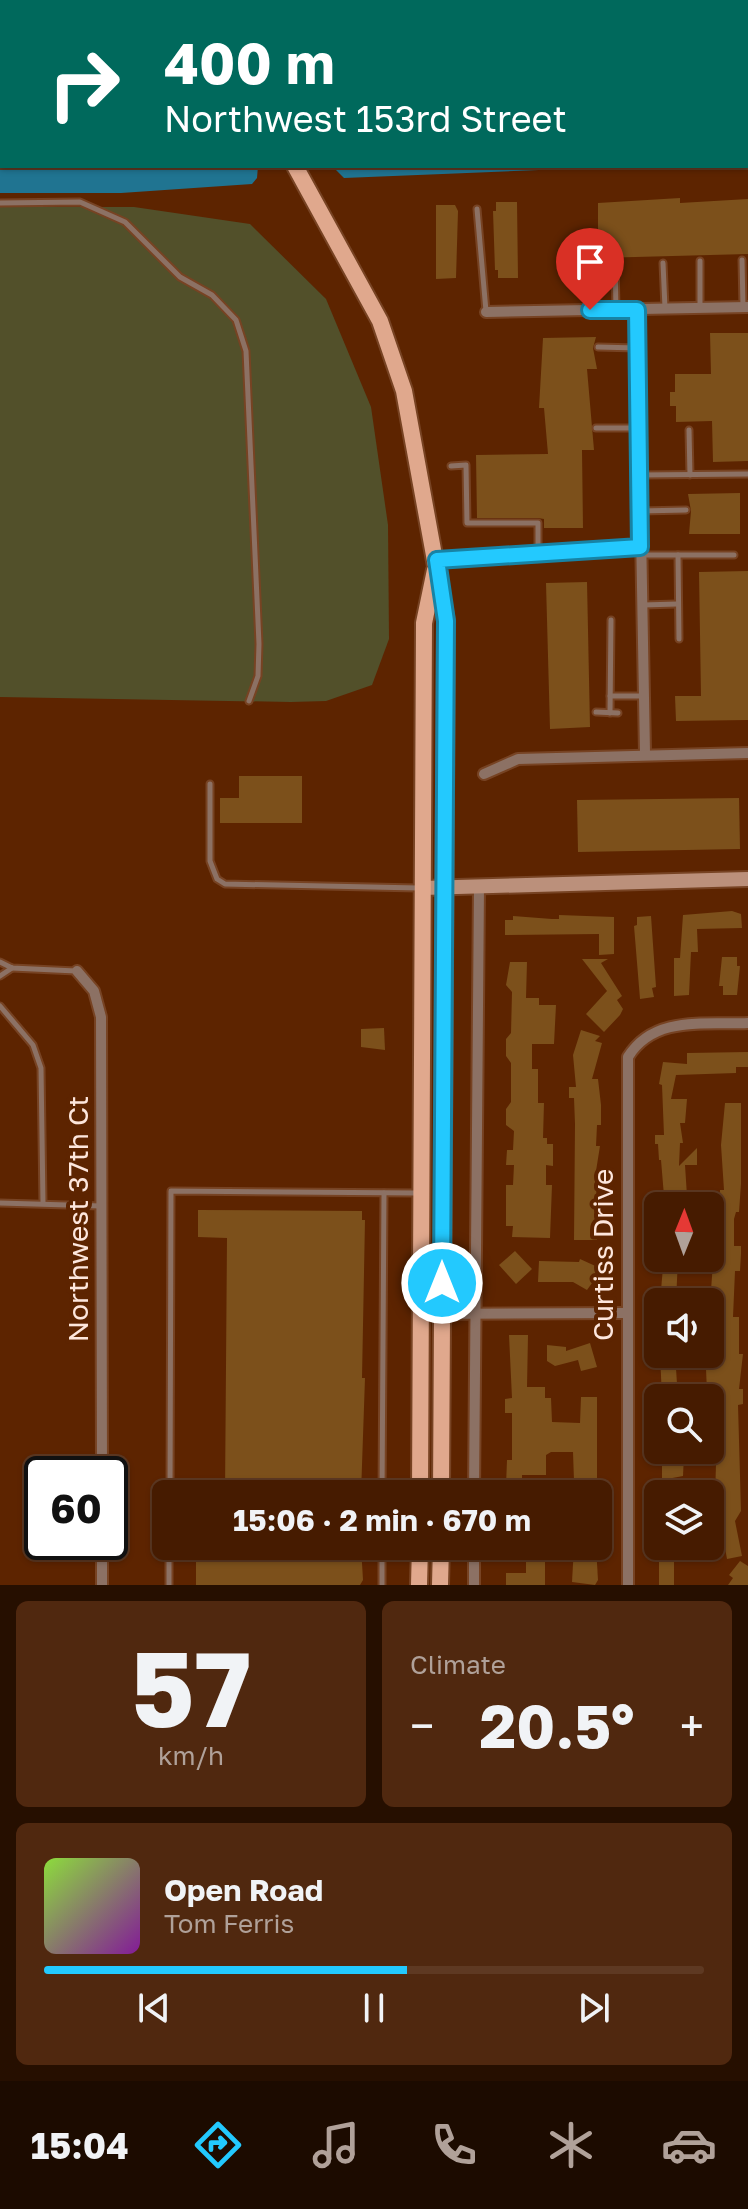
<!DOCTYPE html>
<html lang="en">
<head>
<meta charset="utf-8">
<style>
  :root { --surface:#461b00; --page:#50280f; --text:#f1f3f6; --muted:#b0a199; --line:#5e3922; --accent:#23c9fe }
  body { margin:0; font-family:"Golos Text",sans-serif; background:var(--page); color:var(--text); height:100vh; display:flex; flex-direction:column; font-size:30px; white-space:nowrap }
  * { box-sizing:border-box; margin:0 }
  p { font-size:26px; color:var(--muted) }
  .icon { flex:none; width:44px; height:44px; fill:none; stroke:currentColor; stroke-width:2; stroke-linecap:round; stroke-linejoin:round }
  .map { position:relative; height:1585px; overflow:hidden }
  .sheet { display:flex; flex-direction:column; gap:16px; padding:16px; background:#260f00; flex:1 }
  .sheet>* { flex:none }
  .hud { position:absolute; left:0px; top:0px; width:748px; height:168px; box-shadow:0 2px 6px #0004,0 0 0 2px var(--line); background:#00695c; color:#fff; overflow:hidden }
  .needle { width:52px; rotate:1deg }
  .fabs { position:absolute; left:644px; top:1192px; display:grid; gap:16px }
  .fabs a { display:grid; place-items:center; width:80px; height:80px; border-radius:12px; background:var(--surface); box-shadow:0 2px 6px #0004,0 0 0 2px var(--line); font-size:40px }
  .speed { position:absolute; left:24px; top:1456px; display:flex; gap:16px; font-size:40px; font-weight:700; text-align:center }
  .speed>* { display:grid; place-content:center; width:104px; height:104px; border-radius:50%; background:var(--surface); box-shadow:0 2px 6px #0004,0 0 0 2px var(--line); line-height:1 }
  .speed .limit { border:4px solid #111; border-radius:12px; background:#fff; color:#111 }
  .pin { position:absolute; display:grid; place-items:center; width:68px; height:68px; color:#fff; margin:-82px -34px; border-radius:50% 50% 50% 0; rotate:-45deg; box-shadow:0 0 8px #0007 }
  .pin .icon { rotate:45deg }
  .me { position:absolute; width:88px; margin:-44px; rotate:0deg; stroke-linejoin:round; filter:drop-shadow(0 0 6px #0008) }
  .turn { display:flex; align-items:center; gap:28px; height:168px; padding:0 32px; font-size:36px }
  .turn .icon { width:104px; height:104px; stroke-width:2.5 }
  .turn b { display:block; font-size:56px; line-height:68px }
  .big { font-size:60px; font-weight:700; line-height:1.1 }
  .sheet .card { flex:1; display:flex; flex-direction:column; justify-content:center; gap:12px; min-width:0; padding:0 28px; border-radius:12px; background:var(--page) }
  .sheet .dial { align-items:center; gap:0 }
  .dial b { font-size:104px; line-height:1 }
  .song { display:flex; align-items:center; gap:24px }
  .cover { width:96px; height:96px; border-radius:12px; background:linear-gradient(135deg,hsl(90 70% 55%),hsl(290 70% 35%)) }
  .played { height:8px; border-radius:4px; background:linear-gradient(90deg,var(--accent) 55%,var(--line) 55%) }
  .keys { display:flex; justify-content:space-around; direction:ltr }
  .heat { display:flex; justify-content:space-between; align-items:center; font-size:44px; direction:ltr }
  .sheet .tiles { flex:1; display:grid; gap:16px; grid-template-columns:1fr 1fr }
  .card:last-child { grid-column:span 2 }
  .trip { position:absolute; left:152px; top:1480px; width:460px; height:80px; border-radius:12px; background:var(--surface); box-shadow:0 2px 6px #0004,0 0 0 2px var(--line); font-weight:700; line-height:80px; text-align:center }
  .dock { display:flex; height:128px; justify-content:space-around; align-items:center; background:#1c0b00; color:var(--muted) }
  .dock .icon { width:56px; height:56px }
  .dock .current { color:var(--accent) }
  .dock b { font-size:36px; color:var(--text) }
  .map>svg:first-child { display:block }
  .green { fill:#52502a }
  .water { fill:#207491 }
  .building { fill:#7c501b }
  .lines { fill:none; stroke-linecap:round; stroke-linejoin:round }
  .lane-casing { stroke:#774323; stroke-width:9 }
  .street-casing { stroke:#774323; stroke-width:14 }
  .secondary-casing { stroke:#774323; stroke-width:18 }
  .primary-casing { stroke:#774323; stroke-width:20 }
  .path { stroke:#926448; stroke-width:2; stroke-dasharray:2 6; stroke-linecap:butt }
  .lane { stroke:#8c7164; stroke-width:5 }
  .street { stroke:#8c7164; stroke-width:10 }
  .secondary { stroke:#bb907b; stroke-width:14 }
  .primary { stroke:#e0a88d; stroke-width:16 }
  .route-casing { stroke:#1783a5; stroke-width:20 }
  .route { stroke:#23c9fe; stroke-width:14 }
  .labels { text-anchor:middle; stroke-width:8; stroke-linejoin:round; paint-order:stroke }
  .street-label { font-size:28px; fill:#fde6dc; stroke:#5d2400 }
</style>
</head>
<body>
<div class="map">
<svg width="748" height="1585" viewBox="0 0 748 1585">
  <rect width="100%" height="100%" fill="#5d2400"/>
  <path class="green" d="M0,207H134L250,224L326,299L371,407L388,525L389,639L372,685L326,701L291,702L0,697Z"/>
  <g class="water">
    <path d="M0,159L2,166H258L257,178L252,184L121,193H0Z"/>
    <path d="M332,166H637L344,178Z"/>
  </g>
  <g class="building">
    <path d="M680,198V203L748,199V254L598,258V203Z"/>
    <path d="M496,202H517L518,278H498V270H495L493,211H496Z"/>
    <path d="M436,205H455L458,211L456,278L436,279Z"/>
    <path d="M710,333H748V461L713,462L712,421L676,422V406H670V392H675V374H711Z"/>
    <path d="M596,337L593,348L597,369H587L594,450H582L583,528H544V519L538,518H477L476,455L548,454L544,408H539L543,338Z"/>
    <path d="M740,493V534H689L691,511L688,494Z"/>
    <path d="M748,571V720L676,721L675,696H701L699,572Z"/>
    <path d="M587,582L590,727L550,729L546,583Z"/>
    <path d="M239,776H302V823H220V798H239Z"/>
    <path d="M739,798L740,849L578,852L577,800Z"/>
    <path d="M732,911L741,914L742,928L697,929L698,952H691L689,995L674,996V958H680L683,915Z"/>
    <path d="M559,915L614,917V954L599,955V934L505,935V920H513V916L552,919H559Z"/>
    <path d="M651,916L656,987L652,988L654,997L640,999L634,926L637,925V917Z"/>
    <path d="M722,957H737V966H740L737,995H723V986H719Z"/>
    <path d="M582,959H608L601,963L622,996L617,1000L623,1009L620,1015L604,1032L586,1014L607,991Z"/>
    <path d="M510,962H527L526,998H539V1005H556L554,1044H532V1069H538V1103H544L543,1138H547V1144H553V1166L546,1165V1185H552L550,1238L512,1237L513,1226H506V1185H513L514,1165H506L507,1150H513L514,1131L506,1125V1109L511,1102V1063L506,1056V1039L511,1033L512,992L506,985Z"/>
    <path d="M384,1028L385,1050L361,1047V1029Z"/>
    <path d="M581,1030L600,1036L595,1041L602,1043L592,1079H598L601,1105V1125H597L596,1146H600L596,1171L597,1240H574L575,1124L574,1098H569V1087H576L573,1055Z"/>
    <path d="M748,1052V1067H736V1073L676,1075L671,1099H687L685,1123H680L683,1143H680L679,1166L697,1148V1165H685L687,1196H664L661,1160H659L658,1144H655V1135H664L662,1085L659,1084L663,1062L687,1064V1053Z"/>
    <path d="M725,1103H741V1184L739,1212H736L734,1219V1246H741V1254L740,1271H735L733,1317H739V1354H743L739,1389H743V1404L738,1405L741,1511L735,1521L742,1556L727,1559L725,1548L719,1550L710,1530H714L716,1464H707L706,1452H720L722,1426V1403H715V1392H707L706,1369H713L710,1332H714L718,1317V1290H711L715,1236H710V1217L712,1206H719L720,1190H724L721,1145Z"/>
    <path d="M198,1210L362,1211V1220H365L362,1378H365L361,1494H225L227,1238L198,1237Z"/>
    <path d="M515,1251L532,1269L516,1284L499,1265Z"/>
    <path d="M651,1258H678L676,1302H660L663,1267H651Z"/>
    <path d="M580,1259L602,1269L587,1290L573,1282H538L539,1261L579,1262Z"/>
    <path d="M509,1335H528L527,1387H545V1398H551L552,1422L580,1423L581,1397H597V1488H580V1481H574L573,1452H551L546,1455V1475H522V1486H506L507,1460H512V1413H505V1399L512,1398Z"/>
    <path d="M590,1343L597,1367L581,1371L578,1360L555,1366L547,1361V1345L566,1347V1351Z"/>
    <path d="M660,1354H675L678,1398H662Z"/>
    <path d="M662,1455H684L683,1476L662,1480Z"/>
    <path d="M225,1546H361L363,1580L360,1585H196V1561H225Z"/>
    <path d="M526,1546H545V1585H506V1573H526Z"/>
    <path d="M574,1546H596L598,1580L595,1585L572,1582Z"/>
    <path d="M659,1546H681V1556H674V1585H659Z"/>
    <path d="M740,1561L748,1566V1585H728L733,1578L729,1575Z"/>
  </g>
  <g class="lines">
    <g class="lane-casing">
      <g id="lane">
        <path d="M0,203L80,202L125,222L180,277L212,295L236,320L246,351L259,644L258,676L249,701"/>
        <path d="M477,209L486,311"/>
        <path d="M742,260L743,306"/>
        <path d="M615,261L616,309"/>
        <path d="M700,261V307"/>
        <path d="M663,263L665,308"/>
        <path d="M598,347L637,348"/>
        <path d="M596,428H638"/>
        <path d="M689,430L690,475"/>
        <path d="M451,466L466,465L467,523H538V554"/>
        <path d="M640,475L748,474"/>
        <path d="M640,511L686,510"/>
        <path d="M643,555H678"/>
        <path d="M643,605L677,604"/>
        <path d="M679,639L678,555H734"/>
        <path d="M610,696H645"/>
        <path d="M596,712L618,713"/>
        <path d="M610,713L611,620"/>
        <path d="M210,784V861L217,879L225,884L418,888"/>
        <path d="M0,962L12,968L76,971"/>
        <path d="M0,976L12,968"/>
        <path d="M0,1006L33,1045L41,1068L43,1203"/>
        <path d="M0,1203L101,1206"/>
        <path d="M170,1494L171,1191L416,1193"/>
        <path d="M382,1494L384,1193"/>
        <path d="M169,1585V1546"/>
        <path d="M382,1585V1546"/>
      </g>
    </g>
    <g class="street-casing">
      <g id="street">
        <path d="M89,0V2"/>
        <path d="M637,310L645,753"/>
        <path d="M486,312L748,307"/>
        <path d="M437,560L640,547"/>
        <path d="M484,774L518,759L748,753"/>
        <path d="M77,971L94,991L101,1017L102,1474"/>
        <path d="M421,1314L626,1313"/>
        <path d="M474,1494L479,886"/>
        <path d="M102,1542V1585"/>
        <path d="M474,1546V1585"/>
        <path d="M628,1585V1057C654,1015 705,1025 748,1023"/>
      </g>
    </g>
    <g class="secondary-casing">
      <path id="secondary" d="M422,888L748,879"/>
    </g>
    <g class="primary-casing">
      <g id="primary">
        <path d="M190,0L191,2"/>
        <path d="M295,166L380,321L404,391L446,621L441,1494"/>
        <path d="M420,1494L424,623L435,570"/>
        <path d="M419,1585L420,1546"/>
        <path d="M440,1585L441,1546"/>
      </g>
    </g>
    <path class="path" d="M0,73H2"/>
    <use href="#lane" class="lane"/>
    <use href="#street" class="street"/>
    <use href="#secondary" class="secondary"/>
    <use href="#primary" class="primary"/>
  </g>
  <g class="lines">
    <g class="route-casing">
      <path id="route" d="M442,1283L446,621L437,560L640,547L637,310H590"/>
    </g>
    <use href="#route" class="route"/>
  </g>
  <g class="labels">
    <g class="street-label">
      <text transform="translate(78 1219) rotate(-90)" y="10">Northwest 37th Ct</text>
      <text transform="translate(603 1255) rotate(-90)" y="10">Curtiss Drive</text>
    </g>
  </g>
</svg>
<div class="fabs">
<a><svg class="needle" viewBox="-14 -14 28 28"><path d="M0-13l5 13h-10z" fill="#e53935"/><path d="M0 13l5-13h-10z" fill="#b0a199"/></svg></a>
<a><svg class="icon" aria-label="sound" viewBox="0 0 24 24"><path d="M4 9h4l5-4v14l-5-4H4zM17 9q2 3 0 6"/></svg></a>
<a><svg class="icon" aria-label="search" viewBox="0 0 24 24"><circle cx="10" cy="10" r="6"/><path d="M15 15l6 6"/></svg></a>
<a><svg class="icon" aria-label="layers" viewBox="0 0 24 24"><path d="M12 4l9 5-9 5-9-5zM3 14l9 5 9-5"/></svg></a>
</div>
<div class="speed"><div class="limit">60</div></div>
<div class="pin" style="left:590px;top:310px;background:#d93025"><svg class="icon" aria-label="arrive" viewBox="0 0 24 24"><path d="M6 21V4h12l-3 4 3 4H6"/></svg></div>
<svg class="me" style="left:442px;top:1283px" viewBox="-20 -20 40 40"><circle r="17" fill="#23c9fe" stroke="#fff" stroke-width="3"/><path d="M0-11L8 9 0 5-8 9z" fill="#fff"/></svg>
<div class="trip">15:06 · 2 min · 670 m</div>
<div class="hud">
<div class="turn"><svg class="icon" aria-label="right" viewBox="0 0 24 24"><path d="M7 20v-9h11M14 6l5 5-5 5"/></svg><div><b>400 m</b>Northwest 153rd Street</div></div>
</div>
</div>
<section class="sheet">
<div class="tiles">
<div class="card dial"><b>57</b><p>km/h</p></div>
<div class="card"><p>Climate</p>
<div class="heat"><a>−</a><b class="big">20.5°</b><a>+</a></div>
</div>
<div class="card">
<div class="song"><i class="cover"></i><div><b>Open Road</b><p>Tom Ferris</p></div></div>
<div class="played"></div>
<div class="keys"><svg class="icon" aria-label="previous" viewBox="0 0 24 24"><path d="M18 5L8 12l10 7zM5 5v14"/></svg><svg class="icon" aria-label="pause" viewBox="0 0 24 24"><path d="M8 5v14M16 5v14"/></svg><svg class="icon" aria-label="next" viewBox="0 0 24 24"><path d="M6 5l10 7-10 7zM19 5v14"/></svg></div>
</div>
</div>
</section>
<nav class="dock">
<b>15:04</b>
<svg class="icon current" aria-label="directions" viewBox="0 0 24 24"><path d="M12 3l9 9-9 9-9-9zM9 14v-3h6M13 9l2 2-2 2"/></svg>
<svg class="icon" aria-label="music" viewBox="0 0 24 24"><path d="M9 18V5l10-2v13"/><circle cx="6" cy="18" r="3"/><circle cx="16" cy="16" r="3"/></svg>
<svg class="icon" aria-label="phone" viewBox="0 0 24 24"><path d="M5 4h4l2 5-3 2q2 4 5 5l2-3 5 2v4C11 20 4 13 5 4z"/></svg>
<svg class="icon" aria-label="climate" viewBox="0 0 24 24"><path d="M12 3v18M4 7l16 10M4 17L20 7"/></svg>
<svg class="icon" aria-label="car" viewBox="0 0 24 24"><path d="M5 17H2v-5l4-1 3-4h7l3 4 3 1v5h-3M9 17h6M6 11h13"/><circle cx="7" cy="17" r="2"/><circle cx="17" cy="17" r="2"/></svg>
</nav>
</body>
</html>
